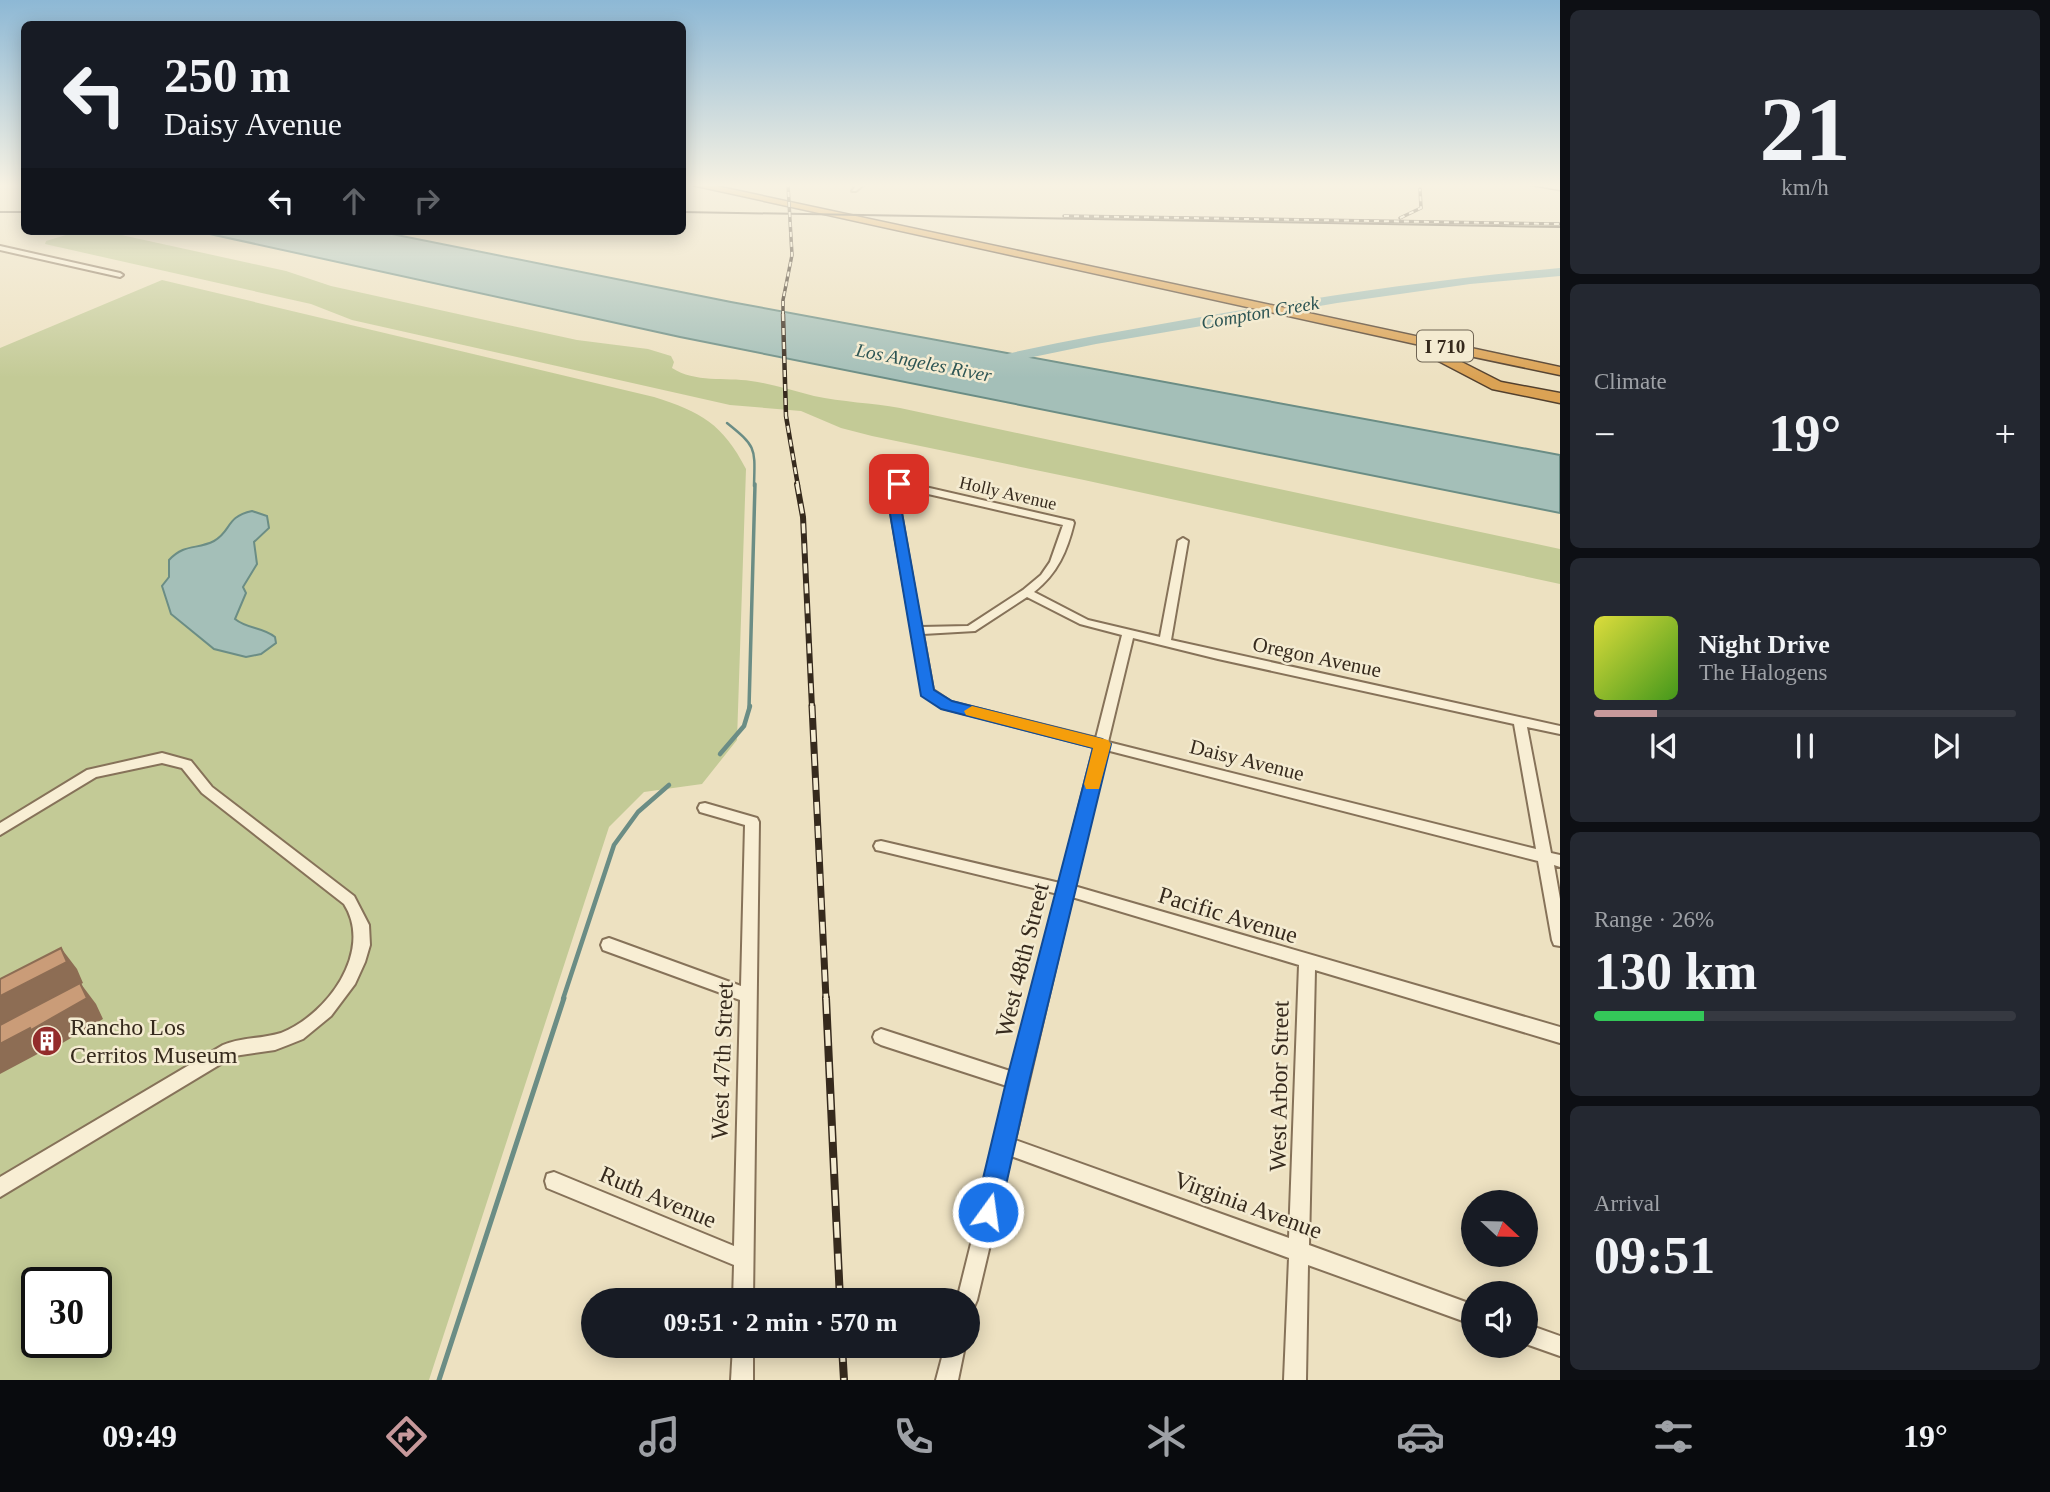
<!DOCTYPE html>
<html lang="en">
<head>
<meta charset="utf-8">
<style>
  :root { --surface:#171b24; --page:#242831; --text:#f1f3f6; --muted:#9ea1a6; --line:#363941; --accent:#c7999b }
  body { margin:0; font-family:Georgia,serif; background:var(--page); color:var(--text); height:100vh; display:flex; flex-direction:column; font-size:26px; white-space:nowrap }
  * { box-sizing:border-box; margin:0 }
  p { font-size:23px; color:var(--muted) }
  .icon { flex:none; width:38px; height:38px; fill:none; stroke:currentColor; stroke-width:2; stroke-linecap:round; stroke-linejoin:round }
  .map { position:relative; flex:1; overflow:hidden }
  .side { display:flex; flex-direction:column; gap:10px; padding:10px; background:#0d0f14; width:490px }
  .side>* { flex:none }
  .banner { position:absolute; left:21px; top:21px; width:665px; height:214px; border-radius:10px; box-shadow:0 4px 18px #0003; background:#171b24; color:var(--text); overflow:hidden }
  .needle { width:46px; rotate:112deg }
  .tools { position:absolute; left:1461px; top:1190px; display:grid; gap:14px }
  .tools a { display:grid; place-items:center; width:77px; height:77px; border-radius:50%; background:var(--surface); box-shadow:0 4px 18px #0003; font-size:35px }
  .speed { position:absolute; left:21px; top:1267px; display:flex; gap:14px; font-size:35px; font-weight:700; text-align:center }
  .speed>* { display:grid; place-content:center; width:91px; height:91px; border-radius:50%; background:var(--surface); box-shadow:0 4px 18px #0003; line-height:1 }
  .speed .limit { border:4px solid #111; border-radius:10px; background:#fff; color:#111 }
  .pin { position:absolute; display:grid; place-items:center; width:60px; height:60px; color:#fff; margin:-30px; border-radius:14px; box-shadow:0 4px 10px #0006 }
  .me { position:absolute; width:77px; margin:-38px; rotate:14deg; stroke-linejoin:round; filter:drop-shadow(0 0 5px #0008) }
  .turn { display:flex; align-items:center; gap:24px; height:147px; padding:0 28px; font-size:32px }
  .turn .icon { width:91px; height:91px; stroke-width:2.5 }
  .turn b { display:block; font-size:49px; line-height:60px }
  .lanes { display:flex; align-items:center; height:66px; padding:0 28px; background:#0003; justify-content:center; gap:35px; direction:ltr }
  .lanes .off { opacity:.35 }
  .big { font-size:52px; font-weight:700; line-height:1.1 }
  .side .card { flex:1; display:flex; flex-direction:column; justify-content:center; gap:10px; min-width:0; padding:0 24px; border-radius:10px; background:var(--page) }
  .side .dial { align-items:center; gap:0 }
  .dial b { font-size:91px; line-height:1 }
  .song { display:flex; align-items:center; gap:21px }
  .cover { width:84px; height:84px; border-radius:10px; background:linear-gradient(135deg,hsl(60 70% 55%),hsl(100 70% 35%)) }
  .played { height:7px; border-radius:4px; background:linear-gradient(90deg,var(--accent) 15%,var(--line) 15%) }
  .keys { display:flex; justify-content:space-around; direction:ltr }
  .heat { display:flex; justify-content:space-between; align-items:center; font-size:38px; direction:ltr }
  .charge { height:10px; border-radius:5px; background:linear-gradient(90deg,#34c759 26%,var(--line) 0) }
  .trip { position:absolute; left:581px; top:1288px; width:399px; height:70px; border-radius:35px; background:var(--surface); box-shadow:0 4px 18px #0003; font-weight:700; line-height:70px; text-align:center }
  .tab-bar { display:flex; height:112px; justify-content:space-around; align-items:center; background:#090b0e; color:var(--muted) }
  .tab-bar .icon { width:49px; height:49px }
  .tab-bar .selected { color:var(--accent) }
  .tab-bar b { font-size:32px; color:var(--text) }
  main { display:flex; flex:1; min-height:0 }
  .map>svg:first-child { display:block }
  .green { fill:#c3ca96; fill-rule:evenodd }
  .water { fill:#a4bfb8; stroke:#6b8d85; stroke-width:2 }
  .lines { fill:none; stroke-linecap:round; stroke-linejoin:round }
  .stream-far3 { stroke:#6b8d85; stroke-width:2.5 }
  .stream-far2 { stroke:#6b8d85; stroke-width:3.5 }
  .stream-far1 { stroke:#6b8d85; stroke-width:4.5 }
  .stream { stroke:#6b8d85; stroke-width:5 }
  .river { fill:#a4bfb8; fill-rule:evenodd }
  .street-casing { stroke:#867259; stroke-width:4 }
  .secondary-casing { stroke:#67533d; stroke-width:3 }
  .highway-casing { stroke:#53402e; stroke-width:3 }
  .street { fill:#f8eed4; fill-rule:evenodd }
  .secondary { fill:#f8eed4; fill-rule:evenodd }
  .highway { fill:#dba254; fill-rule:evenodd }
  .tram { stroke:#362a1d; stroke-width:2 }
  .rail-far4-casing { stroke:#362a1d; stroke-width:3.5 }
  .rail-far3-casing { stroke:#362a1d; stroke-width:4.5 }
  .rail-far2-casing { stroke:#362a1d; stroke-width:6 }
  .rail-far1-casing { stroke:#362a1d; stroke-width:7 }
  .rail-casing { stroke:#362a1d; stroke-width:8 }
  .rail-far4 { stroke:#f4ebd1; stroke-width:2; stroke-dasharray:5; stroke-linecap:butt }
  .rail-far3 { stroke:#f4ebd1; stroke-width:2.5; stroke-dasharray:7; stroke-linecap:butt }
  .rail-far2 { stroke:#f4ebd1; stroke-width:3.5; stroke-dasharray:10; stroke-linecap:butt }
  .rail-far1 { stroke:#f4ebd1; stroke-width:4.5; stroke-dasharray:12; stroke-linecap:butt }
  .rail { stroke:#f4ebd1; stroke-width:5; stroke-dasharray:16; stroke-linecap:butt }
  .shaded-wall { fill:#8d6d54 }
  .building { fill:#ca9c78; stroke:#8d6d54; stroke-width:2 }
  .route { fill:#1a73e8; stroke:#114b97; stroke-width:2 }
  .slow { fill:#f59e0b }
  .labels { text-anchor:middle; stroke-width:5; stroke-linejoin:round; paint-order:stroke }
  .far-street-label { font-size:18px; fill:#362a1d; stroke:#f4ebd1 }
  .far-water-label { font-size:19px; font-style:italic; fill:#2d5554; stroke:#f4ebd1 }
  .shield { fill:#f4ebd1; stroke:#6f6453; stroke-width:2 }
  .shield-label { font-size:19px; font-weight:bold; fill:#362a1d }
  .street-label { font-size:21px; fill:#362a1d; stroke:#f4ebd1 }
  .near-street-label { font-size:24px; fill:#362a1d; stroke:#f4ebd1 }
  .near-poi-label { font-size:24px; fill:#362a1d; stroke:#f4ebd1; text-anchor:start }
</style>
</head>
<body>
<main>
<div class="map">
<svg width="1560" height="1380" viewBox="0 0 1560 1380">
  <rect width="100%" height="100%" fill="#ede1c1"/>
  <g class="green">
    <path d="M103,231L286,271L331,286L467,316L577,340L648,349L671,356L674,362L672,368C695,383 725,377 751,381C773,384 793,391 814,396C842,402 872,403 900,408L1560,549V584L1084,480L872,436L841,428L801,411L730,405L352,320L311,304L45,244L46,241L76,232Z"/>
    <path d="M162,280L654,397C701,412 723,424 746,469L737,740L702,784L644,792L609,827L429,1380H0V348ZM37,1283H96V1342H37Z"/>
  </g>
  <g class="water">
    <path d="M196,231H377L731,302L1560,455V513L680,337Z"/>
    <path d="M252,511L267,516L269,528L254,542L257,564L243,587L246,593L235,619C247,629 263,627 275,637L276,643L261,654L246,657L214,649L171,614L162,586L169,577V560C185,543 197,550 214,541C232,531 225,517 252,511Z"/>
  </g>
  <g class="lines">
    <path class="stream-far3" d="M727,423C757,447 755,448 754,486"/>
    <path class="stream-far2" d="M749,708L755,484"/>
    <g class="stream-far1">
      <path d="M720,754L744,726L750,706"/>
      <path d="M563,999L614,845L638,812L669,785"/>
    </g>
    <path class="stream" d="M439,1380L564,998"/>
    <path class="river" d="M1560,268V276L1470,284L1337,303L1096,344L990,366L983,362L985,359C1051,343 1117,332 1184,320C1309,298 1434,279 1560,268Z"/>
    <g class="street-casing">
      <g id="street">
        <path d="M857,185H863L856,191H852Z"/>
        <path d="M0,246L120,273L123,275L120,277L0,250Z"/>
        <path d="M899,481L1073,521L1074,523C1067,551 1058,573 1034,592L1088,620L1160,637L1178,541L1183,538L1188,541L1171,640L1560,726V734L1527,727L1551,853L1560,855V867L1554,865L1560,899V946L1554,945L1552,940L1538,861L1106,750L1074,886L1560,1027V1043L1315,970L1309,1245L1474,1305V1325L1308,1265L1306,1380H1284L1289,1258L1011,1156L977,1300L974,1307L968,1310V1300H957L1010,1087L881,1045L875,1042L873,1037L875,1032L881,1029L1013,1072L1058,894L881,851L876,850L874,846L876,842L881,841L1060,883L1094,747L943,708L923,695L888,496L896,482ZM902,488L1063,525L1050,562L1041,575L1023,590L968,626L921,627L898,496ZM1027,597L1080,624L1122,635L1096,738L951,702L933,690L923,634L975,631ZM1133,638L1218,659L1514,724L1536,849L1108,742ZM1072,897L1299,965L1289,1238L1015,1140Z"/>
        <path d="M162,753L191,761L212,787L354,896L369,925L370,945L365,962L355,984L331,1016L303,1039L288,1045L275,1050L234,1056L0,1197V1177L223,1045C242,1037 262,1039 281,1033C327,1015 374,951 344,904L202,793L182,768L162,763L96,777L0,835V823L87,770Z"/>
        <path d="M705,803L757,818L759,822L753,1300H733L734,1265L547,1188L545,1181L547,1174L554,1172L734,1246L740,1000L603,950L601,945L603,940L609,938L741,986L745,825L700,812L698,808L700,804Z"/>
        <path d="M1526,1324L1560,1336V1356L1526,1344Z"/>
        <path d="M733,1346H753V1380H731Z"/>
        <path d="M945,1346H965L958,1380H936Z"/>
      </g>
    </g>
    <g class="secondary-casing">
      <path id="secondary" d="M1532,185L1560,186V190Z"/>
    </g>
    <g class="highway-casing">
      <path id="highway" d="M692,185H711L1560,367V375L1436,349L1501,382L1560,393V403L1492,389L1425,354L1423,351L1429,347Z"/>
    </g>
    <use href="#street" class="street"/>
    <use href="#secondary" class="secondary"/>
    <use href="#highway" class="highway"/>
    <g class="tram">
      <path d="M0,212H24"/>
      <path d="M682,212L1560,227"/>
    </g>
    <g class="rail-far4-casing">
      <g id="rail-far4">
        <path d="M1064,216L1560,224"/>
        <path d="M1400,218L1421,208L1420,189"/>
        <path d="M783,316V300L792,255L788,185"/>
      </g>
    </g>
    <g class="rail-far3-casing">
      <path id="rail-far3" d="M783,314L786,416L798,486"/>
    </g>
    <g class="rail-far2-casing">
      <path id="rail-far2" d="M797,484L803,517L812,708"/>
    </g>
    <g class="rail-far1-casing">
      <path id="rail-far1" d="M812,706L826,999"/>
    </g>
    <g class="rail-casing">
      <g id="rail">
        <path d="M826,998L840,1300"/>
        <path d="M842,1346L844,1380"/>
      </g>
    </g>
    <use href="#rail-far4" class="rail-far4"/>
    <use href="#rail-far3" class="rail-far3"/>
    <use href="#rail-far2" class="rail-far2"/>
    <use href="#rail-far1" class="rail-far1"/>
    <use href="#rail" class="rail"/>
  </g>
  <path class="shaded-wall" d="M61,948L77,969L83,983L81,984L96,1004L103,1019L49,1051L47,1049L0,1074V1044L87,998L0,1026V996Z"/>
  <g class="building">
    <path d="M61,948L67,962L0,996V979Z"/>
    <path d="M80,983L87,998L31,1030L30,1028L0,1044V1025Z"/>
  </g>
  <linearGradient id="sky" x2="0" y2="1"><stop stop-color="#8db8d5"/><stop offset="0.49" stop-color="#f7f2e3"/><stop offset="1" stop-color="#f7f2e3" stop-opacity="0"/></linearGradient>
  <rect width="1560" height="378" fill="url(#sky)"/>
  <path class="route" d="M899,481L905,484L899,496L934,690L952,701L1102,739L1111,744L1029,1082L1000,1212L997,1221L988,1225L979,1221L975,1212L1006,1082L1093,748L941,709L921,696L887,496L894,482Z"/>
  <path class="slow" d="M972,706L1108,740L1111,744L1099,789H1086L1084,784L1093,748L966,715L964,711Z"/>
  <defs>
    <g id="building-disc" transform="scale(1.575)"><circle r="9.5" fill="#932c2b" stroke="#f4ebd1"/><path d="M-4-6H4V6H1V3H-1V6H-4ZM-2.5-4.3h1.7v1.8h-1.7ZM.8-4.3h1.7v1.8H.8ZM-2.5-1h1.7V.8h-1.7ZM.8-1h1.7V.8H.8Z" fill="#fff"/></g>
  </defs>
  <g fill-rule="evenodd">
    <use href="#building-disc" x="47" y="1041"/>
  </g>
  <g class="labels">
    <g class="far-street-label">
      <text transform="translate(1008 493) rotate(13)" y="6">Holly Avenue</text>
    </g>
    <g class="far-water-label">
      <text transform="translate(1260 312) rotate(-10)" y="7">Compton Creek</text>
      <text transform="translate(924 362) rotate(11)" y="7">Los Angeles River</text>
    </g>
    <rect class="shield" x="1417" y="330.5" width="56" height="31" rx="5"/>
    <g class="shield-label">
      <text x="1445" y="353">I 710</text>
    </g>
    <g class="street-label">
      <text transform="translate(1317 657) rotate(12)" y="7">Oregon Avenue</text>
      <text transform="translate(1247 760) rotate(14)" y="7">Daisy Avenue</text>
    </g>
    <g class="near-street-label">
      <text transform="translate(1228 915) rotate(17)" y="8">Pacific Avenue</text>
      <text transform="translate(1022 960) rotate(-76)" y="8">West 48th Street</text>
      <text transform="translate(722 1061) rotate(-88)" y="8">West 47th Street</text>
      <text transform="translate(1279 1086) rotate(-89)" y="8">West Arbor Street</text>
      <text transform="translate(658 1197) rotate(23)" y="8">Ruth Avenue</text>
      <text transform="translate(1248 1205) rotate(20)" y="8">Virginia Avenue</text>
    </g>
    <g class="near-poi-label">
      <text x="70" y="1035">Rancho Los<tspan x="70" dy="28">Cerritos Museum</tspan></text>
    </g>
  </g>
</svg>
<div class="tools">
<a><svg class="needle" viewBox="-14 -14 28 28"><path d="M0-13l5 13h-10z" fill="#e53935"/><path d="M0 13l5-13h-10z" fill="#9ea1a6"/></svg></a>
<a><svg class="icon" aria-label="sound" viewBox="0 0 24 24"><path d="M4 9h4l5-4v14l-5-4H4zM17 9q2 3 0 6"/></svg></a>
</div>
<div class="speed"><div class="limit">30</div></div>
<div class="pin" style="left:899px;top:484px;background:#d93025"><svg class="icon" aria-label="arrive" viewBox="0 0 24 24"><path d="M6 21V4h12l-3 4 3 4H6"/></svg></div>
<svg class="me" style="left:988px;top:1212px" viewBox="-20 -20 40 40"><circle r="17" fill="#1a73e8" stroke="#fff" stroke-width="3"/><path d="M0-11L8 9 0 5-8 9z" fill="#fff"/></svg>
<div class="trip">09:51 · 2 min · 570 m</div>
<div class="banner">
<div class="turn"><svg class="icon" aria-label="left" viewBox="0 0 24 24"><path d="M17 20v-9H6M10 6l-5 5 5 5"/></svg><div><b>250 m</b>Daisy Avenue</div></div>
<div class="lanes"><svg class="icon" aria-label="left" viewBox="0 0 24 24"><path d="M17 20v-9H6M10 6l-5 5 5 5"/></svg><svg class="icon off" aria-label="ahead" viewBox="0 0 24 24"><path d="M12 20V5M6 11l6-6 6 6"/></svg><svg class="icon off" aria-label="right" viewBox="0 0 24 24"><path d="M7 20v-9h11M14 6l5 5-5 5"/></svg></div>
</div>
</div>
<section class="side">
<div class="card dial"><b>21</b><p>km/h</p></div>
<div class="card"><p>Climate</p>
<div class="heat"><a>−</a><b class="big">19°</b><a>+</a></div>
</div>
<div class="card">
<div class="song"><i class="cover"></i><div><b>Night Drive</b><p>The Halogens</p></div></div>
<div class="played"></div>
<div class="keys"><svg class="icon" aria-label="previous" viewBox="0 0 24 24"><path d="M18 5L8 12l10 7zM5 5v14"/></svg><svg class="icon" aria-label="pause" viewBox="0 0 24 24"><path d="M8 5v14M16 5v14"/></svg><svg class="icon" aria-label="next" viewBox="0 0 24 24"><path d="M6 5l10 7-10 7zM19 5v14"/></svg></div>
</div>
<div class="card"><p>Range · 26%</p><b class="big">130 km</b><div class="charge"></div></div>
<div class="card"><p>Arrival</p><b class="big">09:51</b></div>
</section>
</main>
<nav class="tab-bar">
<b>09:49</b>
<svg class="icon selected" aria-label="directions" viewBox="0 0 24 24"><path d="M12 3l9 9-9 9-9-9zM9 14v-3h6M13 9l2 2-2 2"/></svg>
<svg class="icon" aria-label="music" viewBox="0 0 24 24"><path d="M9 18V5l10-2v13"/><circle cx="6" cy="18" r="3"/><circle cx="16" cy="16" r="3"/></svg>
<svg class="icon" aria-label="phone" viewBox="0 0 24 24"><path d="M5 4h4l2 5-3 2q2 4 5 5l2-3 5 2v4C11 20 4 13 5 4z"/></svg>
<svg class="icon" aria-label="climate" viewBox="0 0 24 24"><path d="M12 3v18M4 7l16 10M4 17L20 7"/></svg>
<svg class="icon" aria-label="car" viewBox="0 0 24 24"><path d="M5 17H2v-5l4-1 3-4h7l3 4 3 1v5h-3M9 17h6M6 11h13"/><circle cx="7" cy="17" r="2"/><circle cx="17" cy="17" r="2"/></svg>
<svg class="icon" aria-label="filters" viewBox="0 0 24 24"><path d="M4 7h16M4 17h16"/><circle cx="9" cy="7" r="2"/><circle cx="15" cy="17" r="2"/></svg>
<b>19°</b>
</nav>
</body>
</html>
